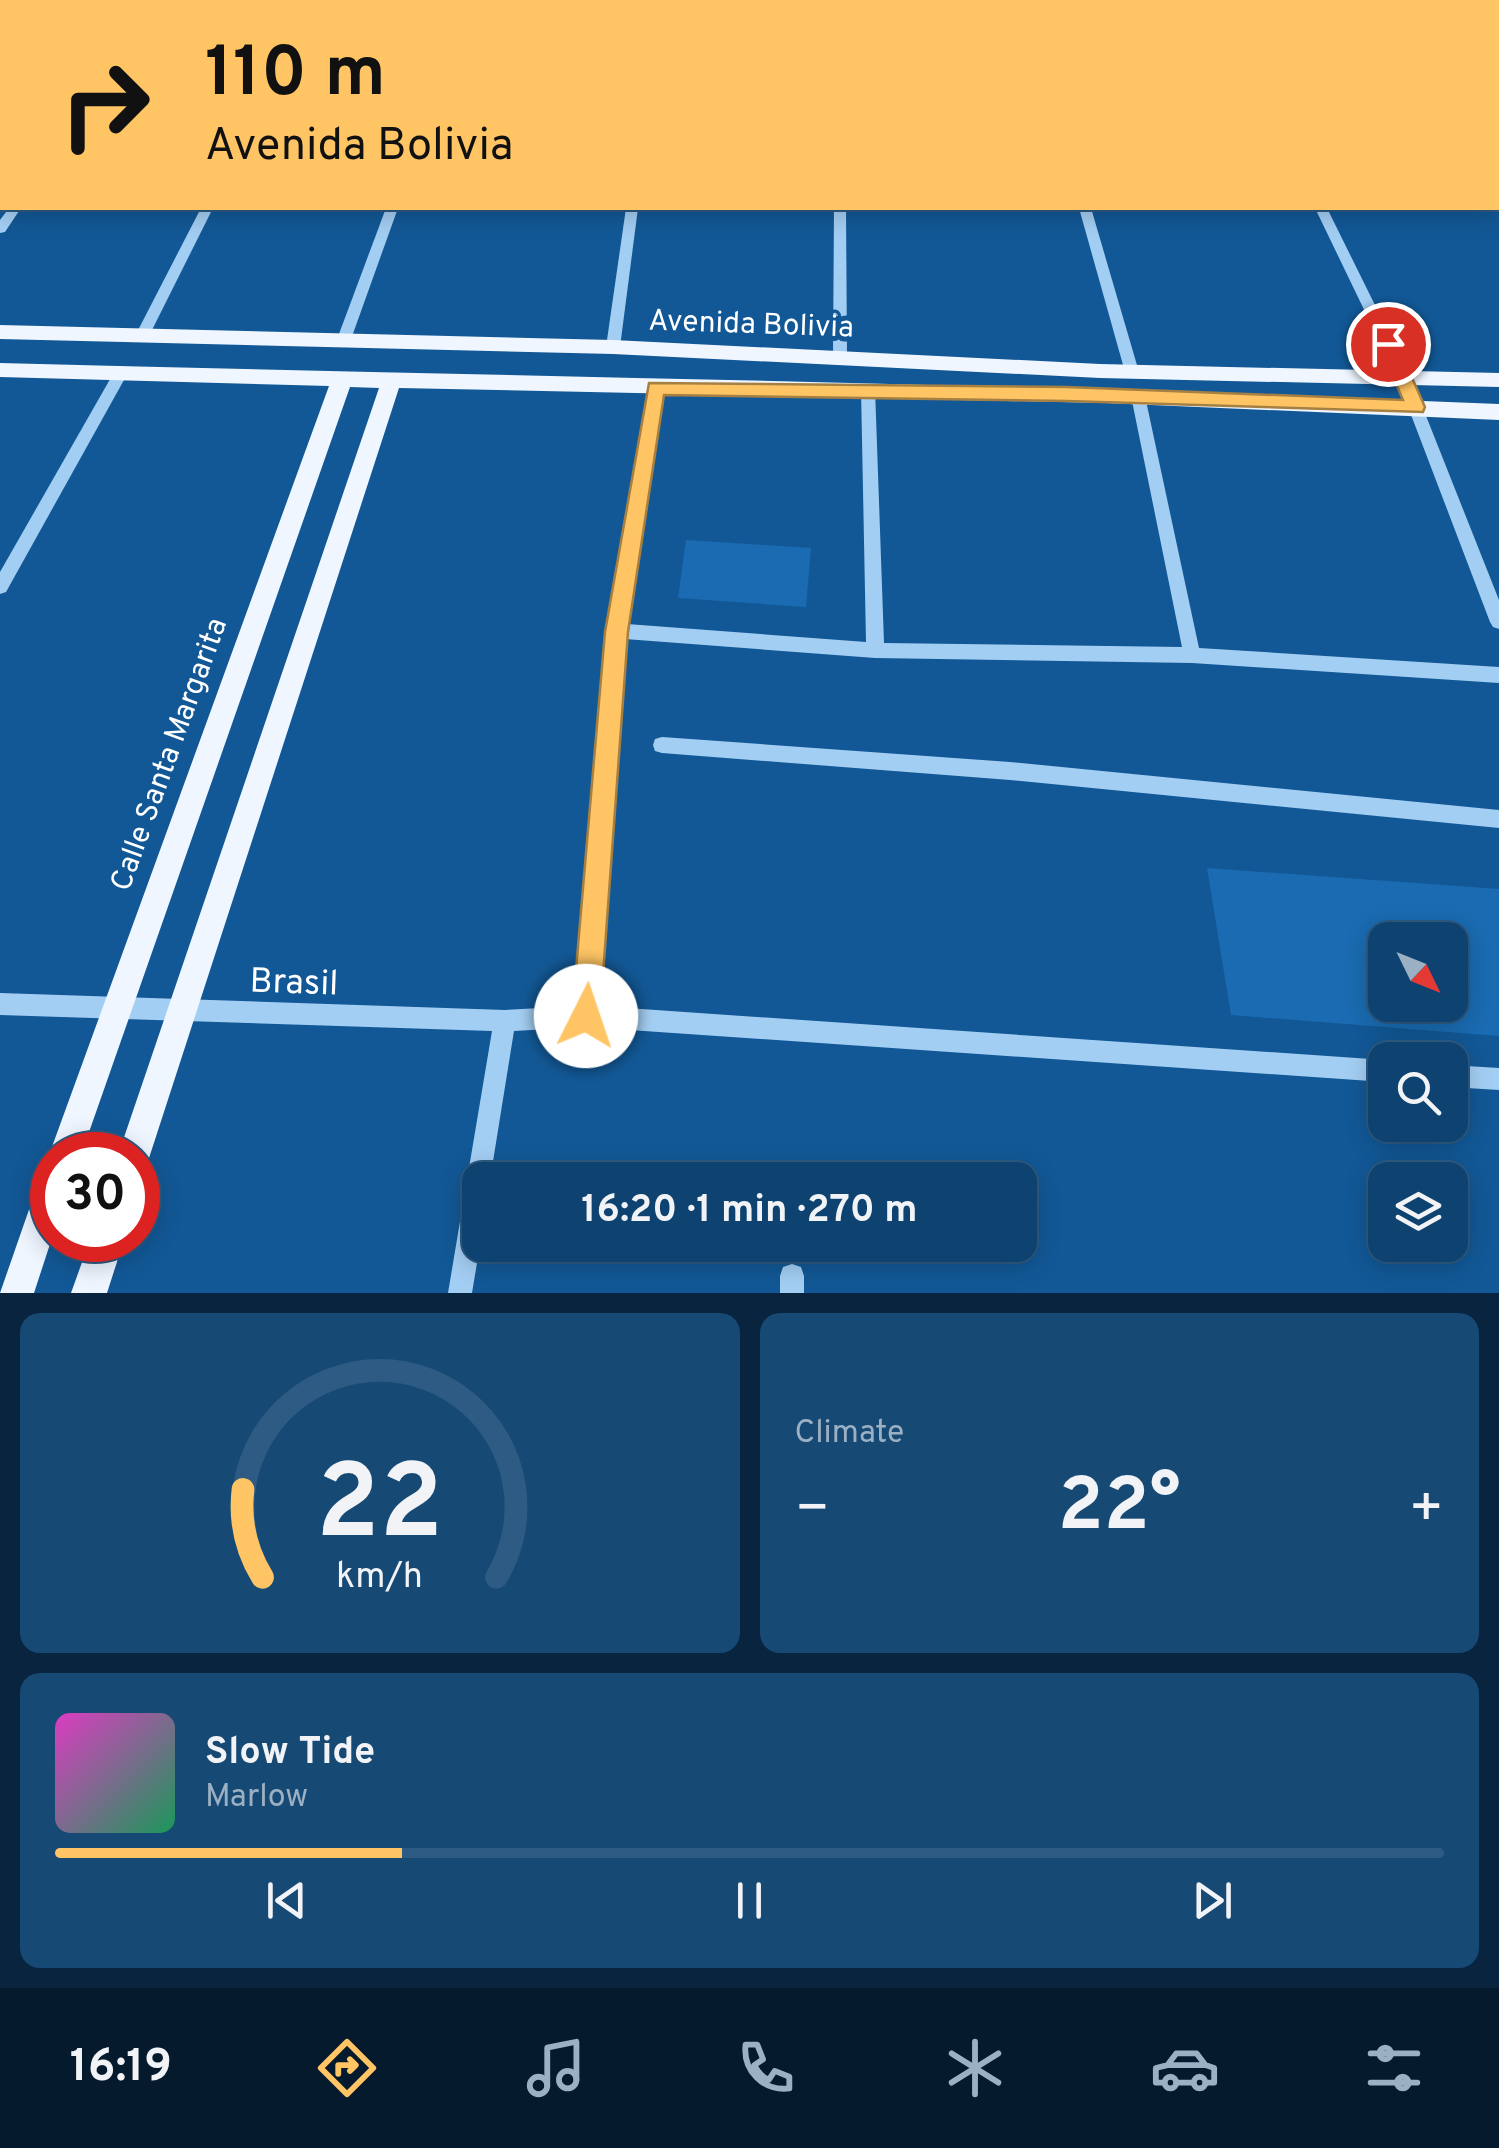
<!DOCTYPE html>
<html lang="en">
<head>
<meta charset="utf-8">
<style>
  :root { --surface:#0e4270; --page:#174975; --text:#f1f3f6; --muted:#9bb0c3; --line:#2e5b83; --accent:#ffc565 }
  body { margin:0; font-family:Overpass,sans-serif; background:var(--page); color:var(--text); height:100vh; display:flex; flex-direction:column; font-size:38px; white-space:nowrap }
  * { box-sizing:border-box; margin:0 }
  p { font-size:32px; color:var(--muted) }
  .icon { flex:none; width:55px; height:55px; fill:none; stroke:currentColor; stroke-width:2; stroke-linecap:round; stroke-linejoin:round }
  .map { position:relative; height:1293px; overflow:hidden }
  .drawer { display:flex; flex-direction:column; gap:20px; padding:20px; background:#08243e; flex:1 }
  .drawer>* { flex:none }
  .banner { position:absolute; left:0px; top:0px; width:1500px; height:210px; box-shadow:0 5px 25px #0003,0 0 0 2px var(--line); background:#ffc565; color:#111; overflow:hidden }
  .needle { width:65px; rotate:133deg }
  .tools { position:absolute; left:1368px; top:922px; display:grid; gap:20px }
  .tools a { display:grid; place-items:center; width:100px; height:100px; border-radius:20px; background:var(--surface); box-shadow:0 5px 25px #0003,0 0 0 2px var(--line); font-size:50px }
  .speed { position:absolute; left:30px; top:1132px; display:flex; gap:20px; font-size:50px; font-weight:700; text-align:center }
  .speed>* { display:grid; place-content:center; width:130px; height:130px; border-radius:50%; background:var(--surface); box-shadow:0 5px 25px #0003,0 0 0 2px var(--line); line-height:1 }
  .speed .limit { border:15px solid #d22; background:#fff; color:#111 }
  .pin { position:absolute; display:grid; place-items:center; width:85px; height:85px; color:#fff; margin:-42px; border:5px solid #fff; border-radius:50%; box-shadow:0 2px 10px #0007 }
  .me { position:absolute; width:110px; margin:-55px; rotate:4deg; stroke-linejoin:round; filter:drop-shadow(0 0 8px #0008) }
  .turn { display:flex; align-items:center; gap:35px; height:210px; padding:0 40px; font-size:45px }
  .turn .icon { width:130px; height:130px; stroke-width:2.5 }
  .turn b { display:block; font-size:70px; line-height:85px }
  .big { font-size:75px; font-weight:700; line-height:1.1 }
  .drawer .tile { flex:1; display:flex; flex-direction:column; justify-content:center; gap:15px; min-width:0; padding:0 35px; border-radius:20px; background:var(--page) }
  .drawer .dial { align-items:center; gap:0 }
  .dial svg { height:260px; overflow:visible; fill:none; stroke:var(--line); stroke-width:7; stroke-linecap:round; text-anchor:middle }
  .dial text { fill:var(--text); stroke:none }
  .song { display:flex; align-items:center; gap:30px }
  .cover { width:120px; height:120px; border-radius:15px; background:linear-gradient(135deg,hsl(310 70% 55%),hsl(150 70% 35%)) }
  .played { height:10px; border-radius:5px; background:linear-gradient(90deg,var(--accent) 25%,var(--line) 25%) }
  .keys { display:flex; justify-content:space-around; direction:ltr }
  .heat { display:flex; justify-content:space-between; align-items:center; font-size:55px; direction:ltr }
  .drawer .tiles { flex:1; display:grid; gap:20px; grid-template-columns:1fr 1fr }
  .tile:last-child { grid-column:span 2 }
  .trip { position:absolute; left:462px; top:1162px; width:575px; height:100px; border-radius:20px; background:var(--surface); box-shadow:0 5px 25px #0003,0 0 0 2px var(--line); font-weight:700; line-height:100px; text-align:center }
  .dock { display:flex; height:160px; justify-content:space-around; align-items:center; background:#061a2d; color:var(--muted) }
  .dock .icon { width:70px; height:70px }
  .dock .selected { color:var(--accent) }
  .dock b { font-size:45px; color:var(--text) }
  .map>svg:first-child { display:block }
  .green { fill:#1a6bb1; fill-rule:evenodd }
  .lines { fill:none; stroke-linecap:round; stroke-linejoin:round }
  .minor { fill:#a3cef3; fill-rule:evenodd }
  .major { fill:#eff6ff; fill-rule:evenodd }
  .route { fill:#ffc565; stroke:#a68042; stroke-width:2.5 }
  .labels { text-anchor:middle; stroke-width:10; stroke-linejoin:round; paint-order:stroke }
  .street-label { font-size:30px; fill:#fff; stroke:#125896 }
  .near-street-label { font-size:35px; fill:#fff; stroke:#125896 }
</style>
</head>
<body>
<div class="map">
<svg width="1499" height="1293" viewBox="0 0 1499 1293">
  <rect width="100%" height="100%" fill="#125896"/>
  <g class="green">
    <path d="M686,540L811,548L806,607L678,598Z"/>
    <path d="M1207,868L1499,889V1036L1231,1015ZM1385,940H1450V1005H1385Z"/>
  </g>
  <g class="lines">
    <g class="minor">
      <rect x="658" y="0" width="10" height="2"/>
      <rect x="833" y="0" width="10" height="2"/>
      <rect x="1024" y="0" width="10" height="2"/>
      <path d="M1219,0H1229L1230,2H1220Z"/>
      <path d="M1394,0H1404L1405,2H1395Z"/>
      <rect x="0" y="19" width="2" height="9"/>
      <rect x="1498" y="58" width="1" height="6"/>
      <rect x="0" y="161" width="2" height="8"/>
      <path d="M1498,161L1499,162V172L1498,171Z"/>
      <path d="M9,208H21L5,232L0,233V220Z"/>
      <path d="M201,208H213L149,336L142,341L137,339L135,336Z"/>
      <path d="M386,208H398L350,342L348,345H338L336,342Z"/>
      <path d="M626,208H638L620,347L613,352L606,347Z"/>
      <path d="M834,208H846L847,356L840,361L833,356Z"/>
      <path d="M1079,208H1091L1139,372L1137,376H1127L1125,372Z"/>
      <path d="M1315,208H1327L1411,378L1499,600V629L1493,627L1490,622L1397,378Z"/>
      <path d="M122,366L129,371L6,592L0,594V572L117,367Z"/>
      <path d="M655,383L662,388L627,624L866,642L861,389L868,384L875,389L884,643L1182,647L1131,396L1138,391L1145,396L1199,648L1499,667V683L1192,663L875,658L625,639L598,1006L1385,1060V1082L586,1027L514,1031L490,1180H480V1245L472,1293H448L492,1031L0,1015V993L505,1010L576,1006L608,631L648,388Z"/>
      <path d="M662,737L1010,762L1499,810V828L1010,780L662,753L655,751L653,745L655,739Z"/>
      <path d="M1450,1065L1499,1068V1090L1450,1087Z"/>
      <path d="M792,1264L801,1267L804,1276V1293H780V1276L783,1267Z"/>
    </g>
    <g class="major">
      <path d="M0,325L613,340L1100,364L1499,373V387L1100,378L613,354L0,339Z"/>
      <path d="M0,363C499,376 999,383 1499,404V420L1106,403L399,388L150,1155L146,1167L138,1170V1155H118L379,388L350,387L81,1155H52V1165L49,1155L329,386L0,377Z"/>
      <path d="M52,1173V1238L34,1293H0L40,1178Z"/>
      <path d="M90,1240H124L107,1293H71Z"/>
    </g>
  </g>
  <path class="route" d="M1388,338L1397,344L1425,407L1423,412L1067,401L664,395L628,632L600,1016L596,1026L586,1030L576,1026L572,1016L605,632L649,383L1067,387L1403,400L1379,344Z"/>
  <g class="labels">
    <g class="street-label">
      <text transform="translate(751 323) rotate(2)" y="10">Avenida Bolivia</text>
      <text transform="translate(168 754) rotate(-70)" y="10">Calle Santa Margarita</text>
    </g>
    <g class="near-street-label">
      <text transform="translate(294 981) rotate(2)" y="12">Brasil</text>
    </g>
  </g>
</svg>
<div class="tools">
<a><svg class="needle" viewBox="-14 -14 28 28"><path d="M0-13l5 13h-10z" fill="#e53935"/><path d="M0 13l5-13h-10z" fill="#9bb0c3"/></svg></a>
<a><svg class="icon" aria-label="search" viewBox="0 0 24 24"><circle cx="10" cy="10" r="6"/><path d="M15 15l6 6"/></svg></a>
<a><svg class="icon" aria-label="layers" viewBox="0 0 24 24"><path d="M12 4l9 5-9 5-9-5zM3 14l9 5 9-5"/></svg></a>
</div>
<div class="speed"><div class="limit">30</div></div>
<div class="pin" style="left:1388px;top:344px;background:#d93025"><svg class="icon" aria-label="arrive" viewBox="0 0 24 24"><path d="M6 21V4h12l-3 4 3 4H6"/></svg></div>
<svg class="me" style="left:586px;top:1016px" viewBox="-20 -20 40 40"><circle r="19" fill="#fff"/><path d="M0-13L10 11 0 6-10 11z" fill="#ffc565"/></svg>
<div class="trip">16:20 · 1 min · 270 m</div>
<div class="banner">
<div class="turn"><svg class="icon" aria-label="right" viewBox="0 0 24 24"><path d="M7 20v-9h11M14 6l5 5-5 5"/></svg><div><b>110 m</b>Avenida Bolivia</div></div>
</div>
</div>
<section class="drawer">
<div class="tiles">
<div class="tile dial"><svg viewBox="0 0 100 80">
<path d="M14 69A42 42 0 1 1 86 69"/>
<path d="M14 69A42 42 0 0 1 8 42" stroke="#ffc565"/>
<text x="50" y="56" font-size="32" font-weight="700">22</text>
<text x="50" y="72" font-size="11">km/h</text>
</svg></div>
<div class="tile"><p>Climate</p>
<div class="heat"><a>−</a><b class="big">22°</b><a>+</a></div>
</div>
<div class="tile">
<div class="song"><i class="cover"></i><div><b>Slow Tide</b><p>Marlow</p></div></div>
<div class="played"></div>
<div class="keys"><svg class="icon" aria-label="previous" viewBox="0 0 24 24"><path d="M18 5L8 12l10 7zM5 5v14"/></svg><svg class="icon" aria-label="pause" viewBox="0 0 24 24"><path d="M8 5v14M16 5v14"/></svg><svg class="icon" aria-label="next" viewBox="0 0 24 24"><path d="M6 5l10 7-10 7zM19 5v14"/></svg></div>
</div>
</div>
</section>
<nav class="dock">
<b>16:19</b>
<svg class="icon selected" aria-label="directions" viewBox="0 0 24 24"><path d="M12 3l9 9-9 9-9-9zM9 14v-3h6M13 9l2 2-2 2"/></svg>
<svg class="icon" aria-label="music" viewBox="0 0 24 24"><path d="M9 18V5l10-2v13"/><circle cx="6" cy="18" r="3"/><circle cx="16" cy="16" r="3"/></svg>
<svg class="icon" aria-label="phone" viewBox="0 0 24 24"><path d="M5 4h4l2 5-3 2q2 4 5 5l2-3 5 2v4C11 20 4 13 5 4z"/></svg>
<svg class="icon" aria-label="climate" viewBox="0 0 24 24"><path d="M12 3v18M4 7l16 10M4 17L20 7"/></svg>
<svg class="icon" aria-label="car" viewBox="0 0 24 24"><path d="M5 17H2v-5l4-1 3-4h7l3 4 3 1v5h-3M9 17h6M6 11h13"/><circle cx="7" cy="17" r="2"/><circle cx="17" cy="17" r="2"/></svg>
<svg class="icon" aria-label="filters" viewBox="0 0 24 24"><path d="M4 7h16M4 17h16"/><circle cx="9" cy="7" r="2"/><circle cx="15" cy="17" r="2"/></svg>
</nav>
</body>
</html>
